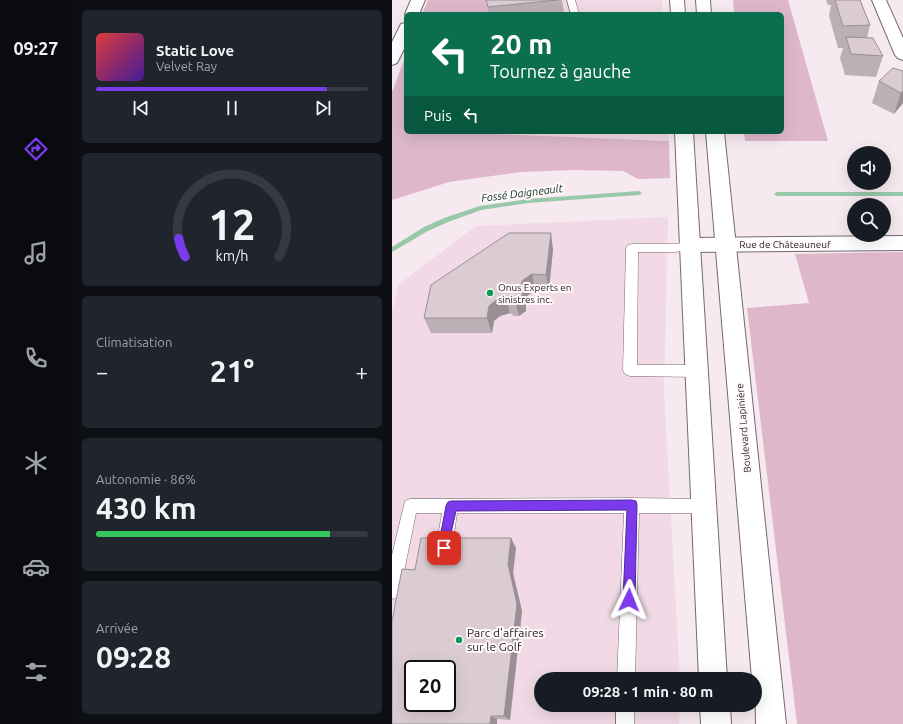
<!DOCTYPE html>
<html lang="fr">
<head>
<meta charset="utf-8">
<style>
  :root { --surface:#171b24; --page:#20242c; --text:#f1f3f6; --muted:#9ea1a6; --line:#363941; --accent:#7c3aed }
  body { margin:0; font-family:Ubuntu,sans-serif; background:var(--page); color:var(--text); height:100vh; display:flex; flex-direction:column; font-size:15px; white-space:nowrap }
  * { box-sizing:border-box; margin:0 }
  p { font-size:13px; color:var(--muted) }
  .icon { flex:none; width:22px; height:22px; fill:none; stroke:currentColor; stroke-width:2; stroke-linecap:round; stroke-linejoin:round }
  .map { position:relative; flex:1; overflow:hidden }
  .drawer { display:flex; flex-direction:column; gap:10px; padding:10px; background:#0d0f14; width:320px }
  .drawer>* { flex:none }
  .banner { position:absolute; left:12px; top:12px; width:380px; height:122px; border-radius:6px; box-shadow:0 4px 16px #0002; background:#0b6e4f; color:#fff; overflow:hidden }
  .buttons { position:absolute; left:455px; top:146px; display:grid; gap:8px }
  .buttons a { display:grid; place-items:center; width:44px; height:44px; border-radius:50%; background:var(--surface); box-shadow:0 4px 16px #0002; font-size:20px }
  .speed { position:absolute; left:12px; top:660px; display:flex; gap:8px; font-size:20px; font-weight:700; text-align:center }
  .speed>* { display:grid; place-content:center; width:52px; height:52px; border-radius:50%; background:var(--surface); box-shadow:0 4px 16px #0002; line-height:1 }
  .speed .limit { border:2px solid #111; border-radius:6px; background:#fff; color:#111 }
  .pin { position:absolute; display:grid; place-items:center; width:34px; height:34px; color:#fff; margin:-17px; border-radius:8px; box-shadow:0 2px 6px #0006 }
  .me { position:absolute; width:44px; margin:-22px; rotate:2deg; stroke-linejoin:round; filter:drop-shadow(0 0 3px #0008) }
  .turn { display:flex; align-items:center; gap:14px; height:84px; padding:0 20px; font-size:18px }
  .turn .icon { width:52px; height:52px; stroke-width:2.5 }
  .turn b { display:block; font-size:28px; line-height:34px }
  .then { display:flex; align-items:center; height:38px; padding:0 20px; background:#0003; gap:8px; font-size:15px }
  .big { font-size:30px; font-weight:700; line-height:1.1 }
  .drawer .card { flex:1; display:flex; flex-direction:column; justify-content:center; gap:6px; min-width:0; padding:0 14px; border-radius:6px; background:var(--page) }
  .drawer .dial { align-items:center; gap:0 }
  .dial svg { height:104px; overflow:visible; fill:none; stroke:var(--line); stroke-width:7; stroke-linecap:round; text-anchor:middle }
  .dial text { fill:var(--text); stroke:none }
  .song { display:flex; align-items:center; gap:12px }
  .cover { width:48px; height:48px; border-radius:6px; background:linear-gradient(135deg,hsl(0 70% 55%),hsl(260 70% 35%)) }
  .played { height:4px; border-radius:2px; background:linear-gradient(90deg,var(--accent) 85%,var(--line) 85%) }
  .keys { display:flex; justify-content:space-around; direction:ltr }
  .heat { display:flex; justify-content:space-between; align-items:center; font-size:22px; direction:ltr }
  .charge { height:6px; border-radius:3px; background:linear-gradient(90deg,#34c759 86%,var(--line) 0) }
  .trip { position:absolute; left:142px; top:672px; width:228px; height:40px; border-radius:20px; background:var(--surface); box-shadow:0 4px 16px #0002; font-weight:700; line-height:40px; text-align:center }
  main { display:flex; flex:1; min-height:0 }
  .dock { display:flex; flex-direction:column; width:72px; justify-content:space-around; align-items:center; background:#090b0e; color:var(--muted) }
  .dock .icon { width:28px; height:28px }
  .dock .selected { color:var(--accent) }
  .dock b { font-size:18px; color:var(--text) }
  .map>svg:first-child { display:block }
  .built { fill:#f1dae5; fill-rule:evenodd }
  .green { fill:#deb7cb }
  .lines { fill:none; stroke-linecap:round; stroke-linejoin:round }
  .stream { fill:#97c9a8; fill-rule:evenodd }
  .service-casing { stroke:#76696f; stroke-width:1 }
  .minor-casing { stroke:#76696f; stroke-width:2 }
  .secondary-casing { stroke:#76696f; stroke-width:2 }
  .motorway-casing { stroke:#76696f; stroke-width:2 }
  .service { fill:#fff; fill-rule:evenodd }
  .minor { fill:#fff; fill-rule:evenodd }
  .secondary { fill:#fff; fill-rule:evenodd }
  .motorway { fill:#fff; fill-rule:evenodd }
  .wall { fill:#bcafb5 }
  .shaded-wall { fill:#998f94 }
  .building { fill:#dbccd3; stroke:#998f94; fill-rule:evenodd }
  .route { fill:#7c3aed; stroke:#51269a }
  .poi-dot { fill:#109858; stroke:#fff9fb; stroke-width:1.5 }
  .labels { text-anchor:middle; stroke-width:4; stroke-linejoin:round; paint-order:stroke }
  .street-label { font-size:10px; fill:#282325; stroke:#fff9fb }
  .poi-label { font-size:10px; fill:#282325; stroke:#fff9fb; text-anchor:start }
  .water-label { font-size:11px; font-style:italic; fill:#0a331d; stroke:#fff9fb }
  .near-poi-label { font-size:12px; fill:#282325; stroke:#fff9fb; text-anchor:start }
</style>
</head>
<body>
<main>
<nav class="dock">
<b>09:27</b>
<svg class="icon selected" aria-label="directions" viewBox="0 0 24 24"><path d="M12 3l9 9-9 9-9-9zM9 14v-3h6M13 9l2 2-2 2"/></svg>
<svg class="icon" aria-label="music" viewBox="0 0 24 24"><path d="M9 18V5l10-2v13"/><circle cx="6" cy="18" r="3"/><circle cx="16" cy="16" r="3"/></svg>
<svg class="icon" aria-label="phone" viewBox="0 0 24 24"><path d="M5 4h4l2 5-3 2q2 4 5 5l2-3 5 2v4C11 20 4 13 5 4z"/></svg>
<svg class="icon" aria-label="climate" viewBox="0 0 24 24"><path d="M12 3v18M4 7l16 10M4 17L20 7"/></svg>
<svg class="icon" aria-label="car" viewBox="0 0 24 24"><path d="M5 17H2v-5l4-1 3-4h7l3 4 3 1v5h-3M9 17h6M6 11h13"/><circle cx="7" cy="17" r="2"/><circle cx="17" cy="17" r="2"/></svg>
<svg class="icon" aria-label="filters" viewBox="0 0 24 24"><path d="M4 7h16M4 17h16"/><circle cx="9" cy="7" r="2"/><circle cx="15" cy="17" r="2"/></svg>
</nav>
<section class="drawer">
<div class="card">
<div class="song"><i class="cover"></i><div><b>Static Love</b><p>Velvet Ray</p></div></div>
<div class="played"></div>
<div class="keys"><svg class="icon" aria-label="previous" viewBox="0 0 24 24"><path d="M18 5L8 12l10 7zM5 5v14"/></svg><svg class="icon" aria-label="pause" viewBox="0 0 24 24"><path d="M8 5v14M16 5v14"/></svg><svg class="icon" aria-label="next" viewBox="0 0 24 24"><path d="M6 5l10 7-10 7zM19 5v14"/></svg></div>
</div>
<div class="card dial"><svg viewBox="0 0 100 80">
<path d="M14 69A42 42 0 1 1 86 69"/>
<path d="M14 69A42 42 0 0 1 9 55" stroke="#7c3aed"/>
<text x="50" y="56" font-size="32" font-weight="700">12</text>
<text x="50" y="72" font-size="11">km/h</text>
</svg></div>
<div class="card"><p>Climatisation</p>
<div class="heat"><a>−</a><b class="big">21°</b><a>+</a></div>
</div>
<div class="card"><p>Autonomie · 86%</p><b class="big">430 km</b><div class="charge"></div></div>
<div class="card"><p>Arrivée</p><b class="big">09:28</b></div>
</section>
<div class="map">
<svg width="511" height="724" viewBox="0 0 511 724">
  <rect width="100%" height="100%" fill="#f7e9f0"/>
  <g class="built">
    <path d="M94,0H270L271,14H97Z"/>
    <path d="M57,132H277V141Z"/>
    <path d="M276,217L272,392L288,679H149V705H288L287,724H0V311L7,284L84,226ZM21,669H55V703H21Z"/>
  </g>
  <g class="green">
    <path d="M36,0H94L97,14H30Z"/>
    <path d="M341,0H396L436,141H353L352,132H390V14H342Z"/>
    <path d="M14,55V132H57L277,141L278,178L246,179L231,171L182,170L128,172L57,182L0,200V92Z"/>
    <path d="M511,252V724H405L355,308L417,303L403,254Z"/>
  </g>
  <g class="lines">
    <g class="stream">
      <path d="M247,191L250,193L247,195L136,203L89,210L56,222L36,231L0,252V247L32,227L52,218L88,206L136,199Z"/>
      <path d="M385,192H511V196H385L382,194Z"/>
    </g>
    <g class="service-casing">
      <g id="service">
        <path d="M175,0H183L187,14H179Z"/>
        <path d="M299,241L303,242L305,245L303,248L284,252H246L245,365H305L310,367L312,371L310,375L305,377L238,376L233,374L231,370L234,248L236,245L240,244H284Z"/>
        <path d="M240,498L313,499L318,501L320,506L318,511L313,513H247L243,679H225L232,513H65L60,548L57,553L52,556L47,553L44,548L50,513H24L8,591L6,597L0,599V555L13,501L18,499Z"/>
        <rect x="224" y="705" width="18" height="19"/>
      </g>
    </g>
    <g class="minor-casing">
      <g id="minor">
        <path d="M480,0H494L511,38V60L506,58L503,55Z"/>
        <path d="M511,236V250L299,252L292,250L289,245L292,240L299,238Z"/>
      </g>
    </g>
    <g class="secondary-casing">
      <g id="secondary">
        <path d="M278,0H292L293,14H279Z"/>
        <path d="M304,0H318L319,14H305Z"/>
        <path d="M283,132H301L335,679H307Z"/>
        <path d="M314,132H332L394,724H364L363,679H360Z"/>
        <path d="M308,705H338L339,724H309Z"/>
      </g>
    </g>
    <g class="motorway-casing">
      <g id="motorway">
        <path d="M19,0H33L27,14H14V16L13,14Z"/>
        <path d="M14,23V45L5,63L0,65V42L9,24Z"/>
      </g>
    </g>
    <use href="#service" class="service"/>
    <use href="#minor" class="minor"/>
    <use href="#secondary" class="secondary"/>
    <use href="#motorway" class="motorway"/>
  </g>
  <g class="wall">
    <path d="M94,0H170L172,14H97Z"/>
    <path d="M434,0H468L478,25L475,38L491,56L484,77L453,75L448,58L451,48H446L437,16L439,5H436Z"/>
    <path d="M511,71V103L502,114L480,103L487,81Z"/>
    <path d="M161,249L157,290H143L135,296L133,300L134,307V311L127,316H122L118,313L108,316L102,321L100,333H39L32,318Z"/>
    <path d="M119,538L124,548L121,573L130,611L118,720L105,719L0,724L23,570Z"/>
  </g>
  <g class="shaded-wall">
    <path d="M511,91V103L502,114L509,93Z"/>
    <path d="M159,233L161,249L157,290L154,275Z"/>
    <path d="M140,274L143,290L135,296L133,300L134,307V311L127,316L123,301L126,289L131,280Z"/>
    <path d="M114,298L118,313L108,316L102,321L100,333L95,318L97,306L104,300Z"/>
    <path d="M119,538L124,548L121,573L130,611L118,720L112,716L116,564Z"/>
    <path d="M99,716L105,719V724H98Z"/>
  </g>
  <g class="building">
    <path d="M94,0H166L96,7Z"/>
    <path d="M443,0H468L478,25L451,26Z"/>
    <path d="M454,37L481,38L491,56L459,54Z"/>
    <path d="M501,68L511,71V91L509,93L487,81Z"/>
    <path d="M117,233H159L154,275L140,274L131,280L126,289L131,292L130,296L123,301H117L114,298L104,300L97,306L95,318H32L39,285Z"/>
    <path d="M29,538H119L116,564L125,604L112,716H99L98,724H0V621L10,569L23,570ZM21,669H55V703H21Z"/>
  </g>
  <path class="route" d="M240,500L244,501L245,505L243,600L241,604L237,605L233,604L231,600L235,510L64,511L55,551L52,553L48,551L46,548L54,506L56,502L59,501Z"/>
  <g class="poi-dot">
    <circle cx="98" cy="293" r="4"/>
    <circle cx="67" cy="640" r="4"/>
  </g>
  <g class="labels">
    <g class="street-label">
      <text x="393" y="248">Rue de Châteauneuf</text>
      <text transform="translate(351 428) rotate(-95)" y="4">Boulevard Lapinière</text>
    </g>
    <g class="poi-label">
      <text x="106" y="291">Onus Experts en<tspan x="106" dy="12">sinistres inc.</tspan></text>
    </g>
    <g class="water-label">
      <text transform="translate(130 193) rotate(-7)" y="4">Fossé Daigneault</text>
    </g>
    <g class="near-poi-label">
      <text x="75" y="637">Parc d'affaires<tspan x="75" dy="14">sur le Golf</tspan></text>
    </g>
  </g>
</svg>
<div class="buttons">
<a><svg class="icon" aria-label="sound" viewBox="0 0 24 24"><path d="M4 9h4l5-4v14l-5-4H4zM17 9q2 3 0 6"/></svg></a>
<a><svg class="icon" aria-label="search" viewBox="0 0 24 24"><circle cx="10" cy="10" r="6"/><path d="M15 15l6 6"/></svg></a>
</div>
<div class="speed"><div class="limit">20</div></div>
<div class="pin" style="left:52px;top:548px;background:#d93025"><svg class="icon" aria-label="arrive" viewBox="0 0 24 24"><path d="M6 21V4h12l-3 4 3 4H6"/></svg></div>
<svg class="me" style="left:237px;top:600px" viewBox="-20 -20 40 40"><path d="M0-17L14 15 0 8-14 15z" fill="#7c3aed" stroke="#fff" stroke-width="4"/></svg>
<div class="trip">09:28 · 1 min · 80 m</div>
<div class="banner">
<div class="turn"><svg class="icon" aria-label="left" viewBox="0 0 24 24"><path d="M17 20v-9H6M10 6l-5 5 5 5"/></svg><div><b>20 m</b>Tournez à gauche</div></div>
<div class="then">Puis<svg class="icon" aria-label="left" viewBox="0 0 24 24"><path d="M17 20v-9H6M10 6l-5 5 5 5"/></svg></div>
</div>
</div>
</main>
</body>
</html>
